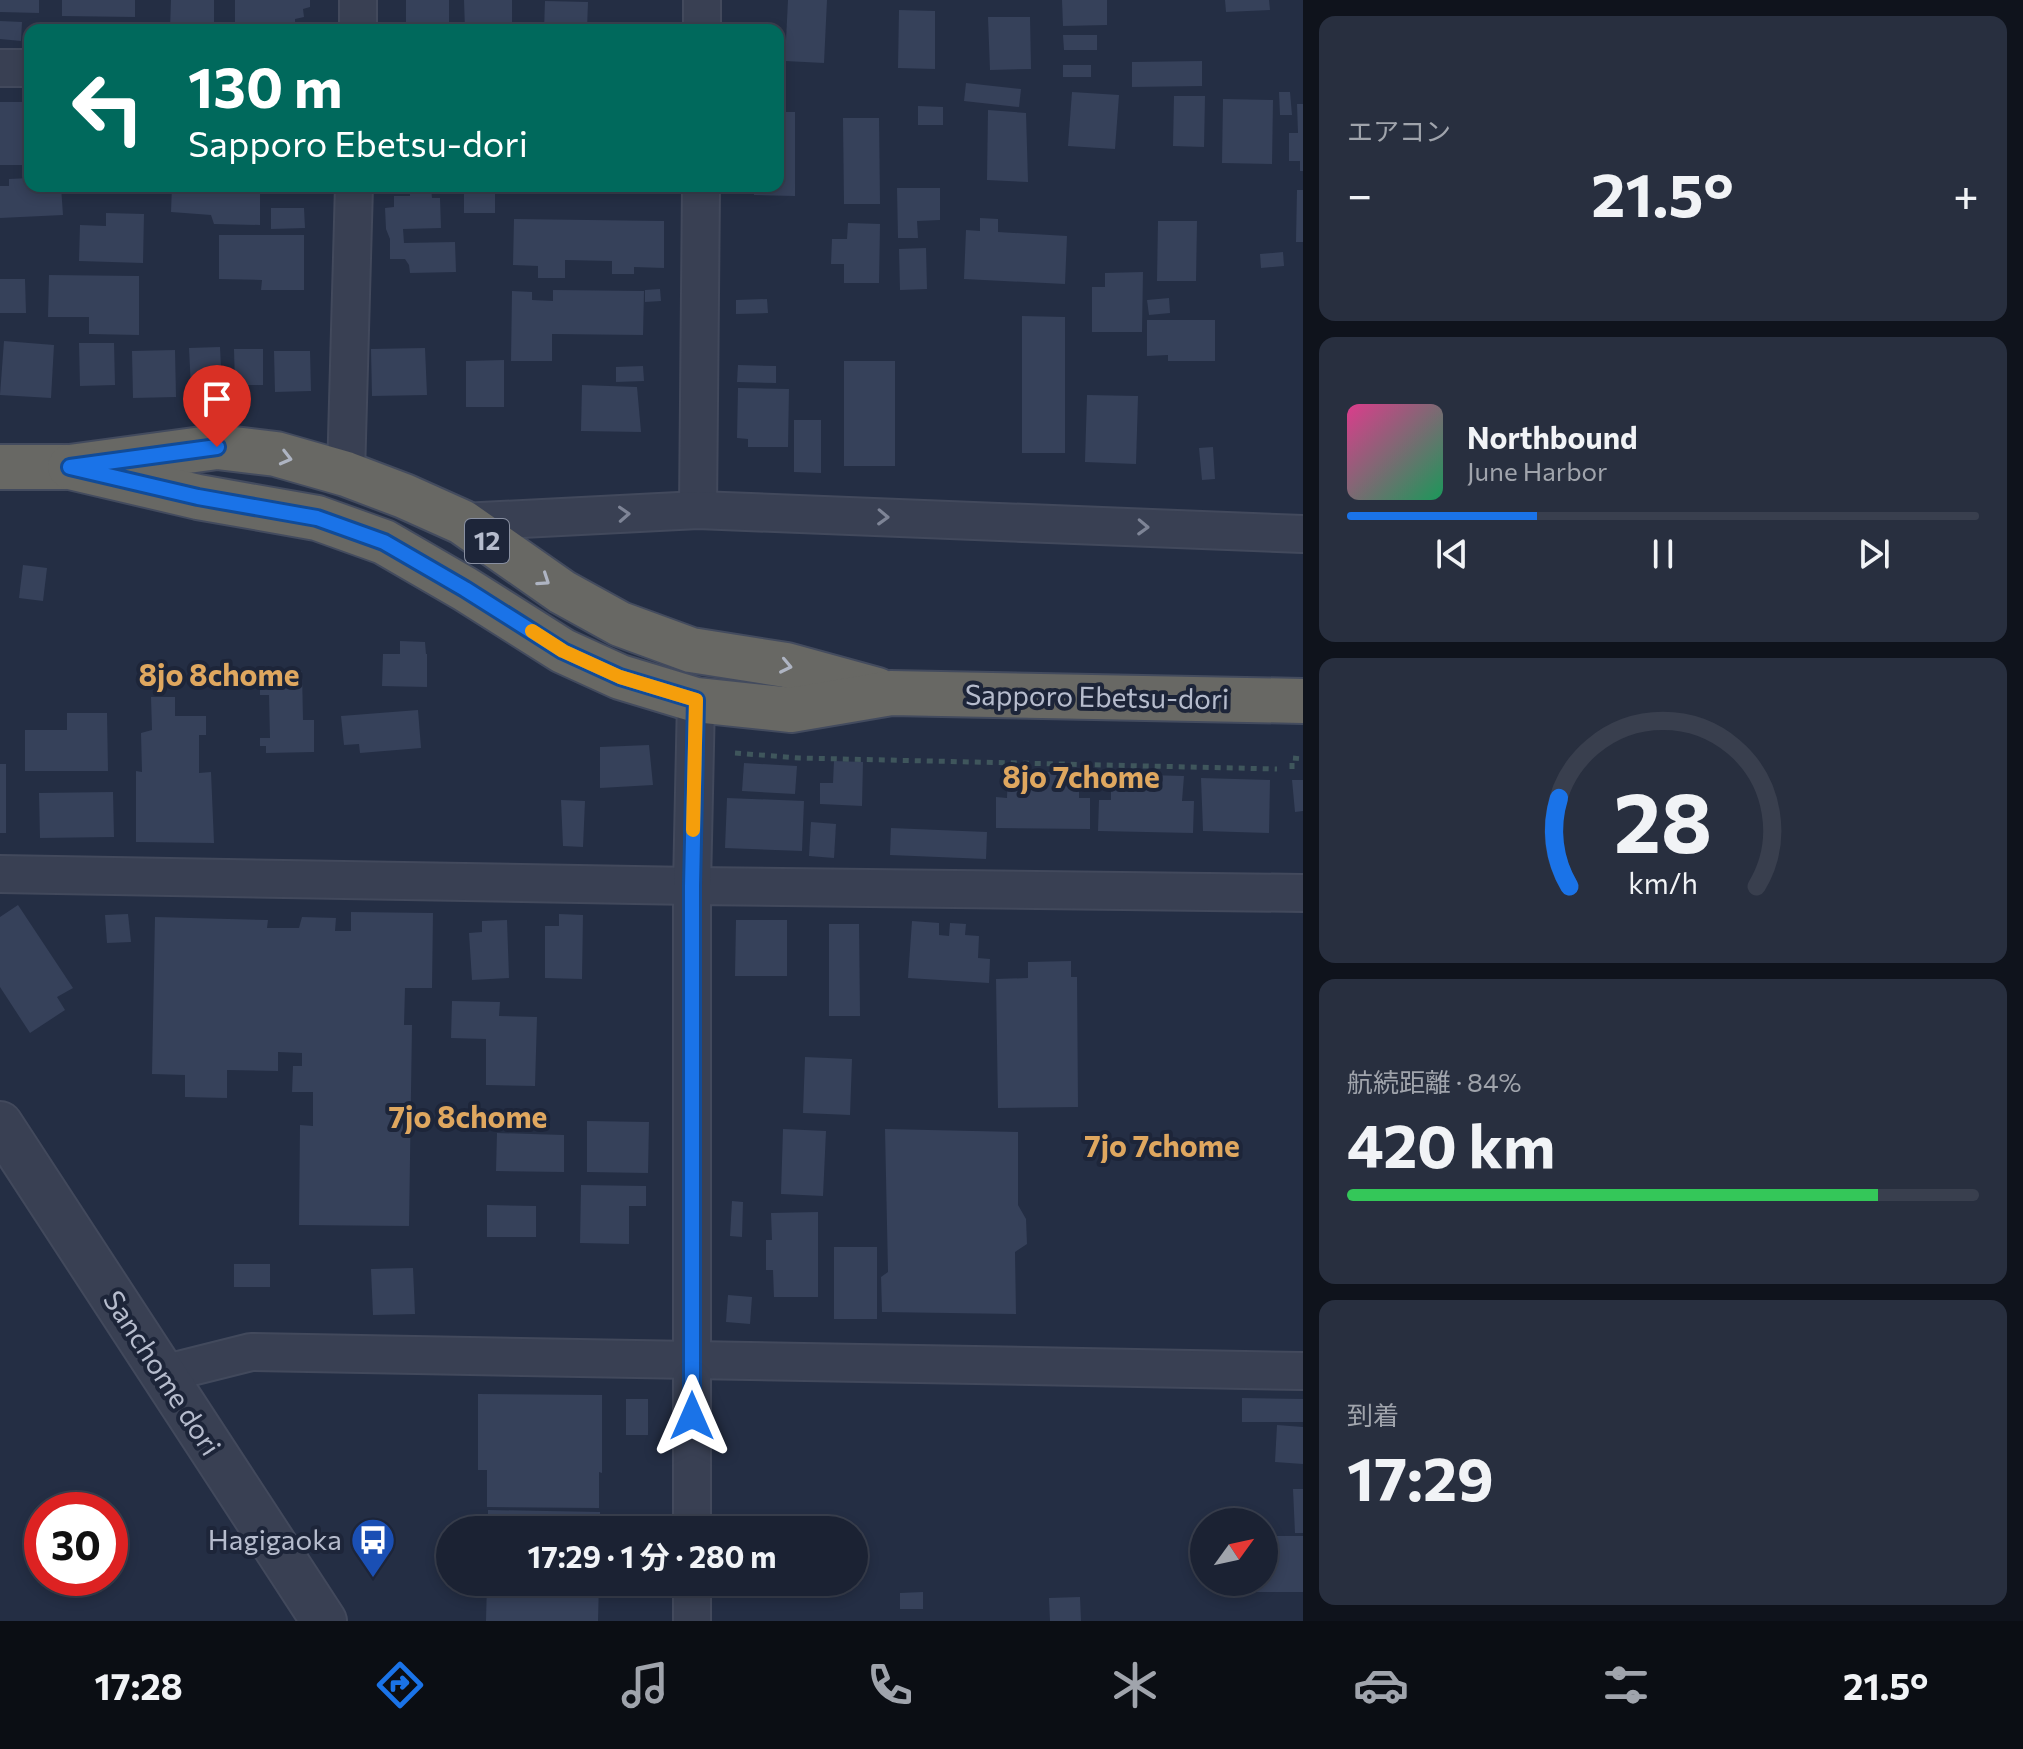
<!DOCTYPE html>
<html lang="ja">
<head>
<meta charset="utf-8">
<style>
  :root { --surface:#1b2233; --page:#282f3f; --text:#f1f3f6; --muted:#a0a4ac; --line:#393f4e; --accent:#1a73e8 }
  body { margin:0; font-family:Commissioner,"Noto Sans JP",sans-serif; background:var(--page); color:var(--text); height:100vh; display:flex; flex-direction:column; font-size:30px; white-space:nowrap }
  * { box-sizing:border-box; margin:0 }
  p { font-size:26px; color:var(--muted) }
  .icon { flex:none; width:44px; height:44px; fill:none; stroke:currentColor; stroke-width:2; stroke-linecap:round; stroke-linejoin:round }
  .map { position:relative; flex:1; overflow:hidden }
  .drawer { display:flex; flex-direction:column; gap:16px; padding:16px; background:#0f131c; width:720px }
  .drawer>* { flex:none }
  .banner { position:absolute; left:24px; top:24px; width:760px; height:168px; border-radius:16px; box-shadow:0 4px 12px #0003,0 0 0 2px var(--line); background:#00695c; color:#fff; overflow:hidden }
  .needle { width:52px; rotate:57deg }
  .fabs { position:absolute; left:1190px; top:1508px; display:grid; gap:16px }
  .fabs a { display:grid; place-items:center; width:88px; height:88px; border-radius:50%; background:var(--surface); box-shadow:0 4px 12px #0003,0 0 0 2px var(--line); font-size:40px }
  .speed { position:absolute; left:24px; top:1492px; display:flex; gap:16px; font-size:40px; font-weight:700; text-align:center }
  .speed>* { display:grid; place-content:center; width:104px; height:104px; border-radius:50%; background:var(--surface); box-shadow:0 4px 12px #0003,0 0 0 2px var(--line); line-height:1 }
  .speed .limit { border:12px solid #d22; background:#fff; color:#111 }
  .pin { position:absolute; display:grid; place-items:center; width:68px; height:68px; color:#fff; margin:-82px -34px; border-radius:50% 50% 50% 0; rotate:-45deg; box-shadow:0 0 8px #0007 }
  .pin .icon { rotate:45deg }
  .me { position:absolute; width:88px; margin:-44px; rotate:0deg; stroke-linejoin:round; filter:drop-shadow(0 0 6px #0008) }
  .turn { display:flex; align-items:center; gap:28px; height:168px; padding:0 32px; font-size:36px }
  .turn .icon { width:104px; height:104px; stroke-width:2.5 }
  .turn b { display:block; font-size:56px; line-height:68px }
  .big { font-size:60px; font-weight:700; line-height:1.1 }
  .drawer .tile { flex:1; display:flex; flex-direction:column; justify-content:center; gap:12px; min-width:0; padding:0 28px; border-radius:16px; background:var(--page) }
  .drawer .dial { align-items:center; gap:0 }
  .dial svg { height:208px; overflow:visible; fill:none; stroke:var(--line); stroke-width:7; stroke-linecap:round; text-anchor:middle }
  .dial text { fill:var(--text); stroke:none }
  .song { display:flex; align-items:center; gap:24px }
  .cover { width:96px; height:96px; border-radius:12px; background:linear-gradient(135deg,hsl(330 70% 55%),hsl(150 70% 35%)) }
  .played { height:8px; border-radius:4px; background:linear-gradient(90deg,var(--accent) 30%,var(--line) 30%) }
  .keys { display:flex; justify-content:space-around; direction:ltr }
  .heat { display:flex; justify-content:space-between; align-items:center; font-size:44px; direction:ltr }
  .charge { height:12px; border-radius:6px; background:linear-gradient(90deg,#34c759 84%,var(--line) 0) }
  .trip { position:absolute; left:436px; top:1516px; width:432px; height:80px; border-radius:40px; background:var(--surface); box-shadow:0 4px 12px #0003,0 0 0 2px var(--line); font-weight:700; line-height:80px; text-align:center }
  .tabs { display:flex; height:128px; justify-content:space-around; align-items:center; background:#0b0e14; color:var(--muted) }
  .tabs .icon { width:56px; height:56px }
  .tabs .current { color:var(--accent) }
  .tabs b { font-size:36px; color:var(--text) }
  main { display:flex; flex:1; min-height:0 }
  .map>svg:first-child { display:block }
  .building { fill:#36415a }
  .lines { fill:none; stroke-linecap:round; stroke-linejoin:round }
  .minor-casing { stroke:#42495c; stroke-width:40 }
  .tertiary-casing { stroke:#42495c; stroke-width:48 }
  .trunk-casing { stroke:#434b5e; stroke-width:48 }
  .path { stroke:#3f565c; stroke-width:5; stroke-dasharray:6 6; stroke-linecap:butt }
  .minor { stroke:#394053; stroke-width:36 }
  .tertiary { stroke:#394053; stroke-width:44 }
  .trunk { stroke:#686864; stroke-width:44 }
  .oneway { stroke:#aeb4c2 }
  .oneway2 { stroke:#7e8496 }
  .route-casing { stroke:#114b97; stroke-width:20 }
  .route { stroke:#1a73e8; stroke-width:14 }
  .slow { stroke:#f59e0b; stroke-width:14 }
  .labels { text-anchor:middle; stroke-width:8; stroke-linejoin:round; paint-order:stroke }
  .shield { fill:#1d2539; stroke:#888fa1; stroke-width:2 }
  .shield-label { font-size:26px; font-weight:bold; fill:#b6bccd }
  .street-label { font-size:28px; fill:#b6bccd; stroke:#1d2539 }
  .poi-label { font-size:28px; fill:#b6bccd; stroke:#1d2539; text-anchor:end }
  .neighbourhood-label { font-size:30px; font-weight:bold; fill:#dfa75f; stroke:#1d2539 }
</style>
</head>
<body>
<main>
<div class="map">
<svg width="1303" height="1621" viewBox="0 0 1303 1621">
  <rect width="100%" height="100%" fill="#242e44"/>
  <g class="building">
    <path d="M0,0H39V13L0,12Z"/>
    <path d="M62,0H135V17L62,16Z"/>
    <path d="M171,0H214V30H170Z"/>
    <path d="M235,0H310V7L303,9L304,17L295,19V30H235Z"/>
    <rect x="406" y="0" width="43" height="30"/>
    <path d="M464,0H512V30H465Z"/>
    <path d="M788,0H827L824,63L785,61Z"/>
    <path d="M1062,0H1107V25L1063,26Z"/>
    <path d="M1225,0H1269L1270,10L1226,12Z"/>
    <path d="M545,1L588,2L587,30H544Z"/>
    <path d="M899,10L935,11V69L898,68Z"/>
    <path d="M988,17H1030L1031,69L990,70Z"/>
    <path d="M0,21L22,22L21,41L0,39Z"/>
    <path d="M1063,35H1097V50H1064Z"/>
    <path d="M1202,61V86L1132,87V62Z"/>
    <rect x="1063" y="65" width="28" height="12"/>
    <path d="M966,83L1021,89L1019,107L964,101Z"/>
    <path d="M1072,92L1119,95L1115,149L1068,146Z"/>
    <path d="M1279,92H1290L1292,115H1280Z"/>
    <path d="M1174,96H1205L1204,147L1173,146Z"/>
    <path d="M1223,99L1273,100L1272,164L1222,163Z"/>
    <rect x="0" y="102" width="30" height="63"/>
    <path d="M1297,104H1303V171H1300V161H1289V133H1298Z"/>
    <path d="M918,106L943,107V125H918Z"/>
    <path d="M988,110L1026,113L1028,182L987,180Z"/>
    <path d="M778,112H795V196L754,195V186H778Z"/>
    <path d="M843,118H879L880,204H844Z"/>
    <path d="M30,178V186H61L63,215L0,218V186H9V179Z"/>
    <path d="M172,186H260V225L214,224L211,215L171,212Z"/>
    <rect x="285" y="186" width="24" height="7"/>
    <path d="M459,186H495V213H464V190L459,189Z"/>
    <path d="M431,187L432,198H440L441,228L403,229L404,243L455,242L456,272L410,273L409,265L405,259H390V239L386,229L385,208L394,207V196H410V188Z"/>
    <path d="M897,188H940V220L917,221L918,238H898Z"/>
    <path d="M1297,190H1303V242H1296Z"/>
    <path d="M271,208H304L305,228L271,229Z"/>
    <path d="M106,213L144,214L143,263L79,261L80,225L106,226Z"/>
    <path d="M980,218L998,219V232L1067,236L1065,284L964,279L966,230L980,231Z"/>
    <path d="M514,219L664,221V268L634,267V274H612V261L565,260V278H538V266L513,265Z"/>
    <path d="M1158,221H1197L1196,281H1157Z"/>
    <path d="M848,223L880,224L879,283H844V264H831L832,239H847Z"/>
    <path d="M219,235H304V290H261L262,280L219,279Z"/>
    <path d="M926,248L927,289L900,290L899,249Z"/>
    <path d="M1283,252L1284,266L1261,268L1260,254Z"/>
    <path d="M1143,272L1142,332H1092V287H1105V273Z"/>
    <path d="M49,275L139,276V335L89,334V317H48Z"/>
    <path d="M0,279H25L26,313H0Z"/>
    <path d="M660,289L661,301L645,302V290Z"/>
    <path d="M553,290L644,291L643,335L552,334V361H511L512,291L532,292V300L553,301Z"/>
    <path d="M1169,298L1170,313L1149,315L1147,300Z"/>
    <path d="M767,299L768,313L736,314V300Z"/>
    <path d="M1022,316L1065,317V453H1022Z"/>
    <path d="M1147,320H1215V361H1168V355L1147,356Z"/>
    <path d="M4,341L54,345L51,398L0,395Z"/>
    <path d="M79,343H114L115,385L80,386Z"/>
    <path d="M220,347L222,387L191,388L189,348Z"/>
    <path d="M425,348L427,395L372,396L371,349Z"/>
    <path d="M234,349H263V385H235Z"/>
    <path d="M175,350L176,397L133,398L132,351Z"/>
    <path d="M274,351H310L311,391L275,392Z"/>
    <path d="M504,360V407H466V361Z"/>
    <rect x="844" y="361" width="51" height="105"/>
    <path d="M738,365L776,366V383L737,382Z"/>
    <path d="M643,366L644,381L616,382V367Z"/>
    <path d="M582,385L637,387L641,432L581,431Z"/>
    <path d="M738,388L789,389L788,447H748V439L737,438Z"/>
    <path d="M1087,395L1138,396L1136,464L1085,462Z"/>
    <path d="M794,420H821V473L794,472Z"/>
    <path d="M1213,447L1215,479L1202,480L1199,448Z"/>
    <path d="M23,565L47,568L43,601L19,598Z"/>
    <path d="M400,641L425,642L426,654H427V687L382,686L383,654H400Z"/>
    <path d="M302,671L303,720H314V752L266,753V746H260V738H270L269,695H260V687H265V672Z"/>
    <path d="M151,697H175V716H206V735H199V773L211,772L214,843L136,842V771L142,772L141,733L152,730Z"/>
    <path d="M418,710L421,748L360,753L359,744L344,745L341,716Z"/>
    <path d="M67,713H107L108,771H25V730H67Z"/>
    <path d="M649,745L653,785L600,788V747Z"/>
    <path d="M834,761L863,762L862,806L820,804V783H833Z"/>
    <path d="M744,763L797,766L795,794L742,791Z"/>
    <rect x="0" y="764" width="6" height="69"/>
    <path d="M1008,771L1079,773V798H1090V829L996,828V797L1007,798Z"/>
    <path d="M1111,774L1184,776L1182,801H1194L1193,833L1098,831L1099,800H1111Z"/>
    <path d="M1201,778L1270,780L1269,833L1203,831Z"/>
    <path d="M1292,780H1303V811L1295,812Z"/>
    <path d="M113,792L114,837L40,838L39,793Z"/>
    <path d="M727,798L804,801L802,851L725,848Z"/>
    <path d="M561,800L585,801L583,847L563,846Z"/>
    <path d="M811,822L836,824L834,858L809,856Z"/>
    <path d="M891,828L987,832L986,859L890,855Z"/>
    <path d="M18,905L73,988L57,997L65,1010L30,1033L0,987V917Z"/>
    <path d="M351,912L433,913L432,988H405L404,1025H412L409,1226L299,1225L300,1125L313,1126V1092H292L293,1066H302V1053L278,1052V1071L227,1070V1098L185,1097V1075L152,1074L155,917L268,920L267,928H299L302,917L336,918L335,931H351Z"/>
    <path d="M128,914L131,942L107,943L105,915Z"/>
    <path d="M559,914L583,915L582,979L545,978V926H559Z"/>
    <path d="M507,920L509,978L472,980L469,933L482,932V921Z"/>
    <path d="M736,920H787V976H735Z"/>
    <path d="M912,921L939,923V935L949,936L950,923L966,924L965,935L979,936L978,958L990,959L989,983L908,978Z"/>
    <path d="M829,924H859L860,1016H829Z"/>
    <path d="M1071,961V977H1077L1078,1107L998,1108L996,979L1028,978V962Z"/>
    <path d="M452,1001L500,1002L499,1016L537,1017L535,1086L486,1085V1039L451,1038Z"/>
    <path d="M805,1057L852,1059L850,1115L803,1113Z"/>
    <path d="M587,1121L649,1122L648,1173L587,1172Z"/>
    <path d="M783,1129L826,1131L823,1196L781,1194Z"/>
    <path d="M885,1129L1018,1132V1205L1026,1219L1027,1244L1015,1252L1016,1314L882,1312L881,1277L888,1272Z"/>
    <path d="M497,1133L564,1135V1172L496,1171Z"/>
    <path d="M581,1185L646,1186V1206H629V1244L580,1243Z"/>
    <path d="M732,1201L743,1202L742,1237L730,1236Z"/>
    <path d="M487,1205L536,1206V1237H487Z"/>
    <path d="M818,1212V1297H774L773,1270H766V1240H772L771,1213Z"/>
    <rect x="834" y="1247" width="43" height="72"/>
    <rect x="234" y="1264" width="36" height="23"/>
    <path d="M413,1268L415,1314L373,1315L371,1269Z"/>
    <path d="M728,1295L752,1297L750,1324L726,1322Z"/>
    <path d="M478,1394L602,1395V1473L599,1472V1508L487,1507V1470H478Z"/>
    <path d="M1242,1398L1303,1399V1422H1242Z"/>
    <rect x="626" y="1399" width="22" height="36"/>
    <path d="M1277,1425L1303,1427V1464L1275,1462Z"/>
    <path d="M1293,1489H1303V1533H1295Z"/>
    <path d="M488,1510L600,1512V1530H488Z"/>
    <path d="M1264,1536H1303V1592H1238V1582H1264Z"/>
    <path d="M487,1582H599L598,1621H486Z"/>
    <path d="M923,1592V1609H900V1593Z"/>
    <path d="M1080,1597L1081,1621H1050L1049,1598Z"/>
  </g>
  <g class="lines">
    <g class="minor-casing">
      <g id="minor">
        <path d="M358,30V0"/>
        <path d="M702,30V0"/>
        <path d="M0,68H30"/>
        <path d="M346,474L354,186"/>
        <path d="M698,510L701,186"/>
        <path d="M462,522L698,510L1303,534"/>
        <path d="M0,874L692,886L1303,893"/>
        <path d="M163,1374L251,1352L1303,1371"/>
        <path d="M692,1530V886L696,700"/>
        <path d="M692,1621V1582"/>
      </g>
    </g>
    <g class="tertiary-casing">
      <path id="tertiary" d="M0,1124L324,1621"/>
    </g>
    <g class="trunk-casing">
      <g id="trunk">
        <path d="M0,467H70L217,447L276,454L346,474L404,496L462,522L562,592L620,624L691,650L786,665L877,690"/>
        <path d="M70,467L198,497L317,518L384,542L465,589L563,651L620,677L696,700L791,710L891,693L1303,701"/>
      </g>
    </g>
    <g class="path">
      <path d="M735,753L799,758L1277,769"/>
      <path d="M1292,769V758L1303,759"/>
    </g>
    <use href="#minor" class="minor"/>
    <use href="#tertiary" class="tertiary"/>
    <use href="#trunk" class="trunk"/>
  </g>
  <defs><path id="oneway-chevron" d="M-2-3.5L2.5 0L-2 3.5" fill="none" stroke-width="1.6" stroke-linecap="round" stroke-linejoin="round" transform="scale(2)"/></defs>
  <g class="oneway">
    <use href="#oneway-chevron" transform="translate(286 458) rotate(14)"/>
    <use href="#oneway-chevron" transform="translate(544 580) rotate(34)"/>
    <use href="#oneway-chevron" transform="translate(786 666) rotate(12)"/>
  </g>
  <g class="oneway2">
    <use href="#oneway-chevron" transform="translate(624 514) rotate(-3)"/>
    <use href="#oneway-chevron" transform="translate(883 517) rotate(2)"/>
    <use href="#oneway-chevron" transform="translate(1143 527) rotate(2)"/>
  </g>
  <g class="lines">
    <g class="route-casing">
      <path id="route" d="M217,447L70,467L198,497L317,518L384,542L465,589L563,651L620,677L696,700L692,886V1416"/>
    </g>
    <use href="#route" class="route"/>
    <path class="slow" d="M532,631L563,651L620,677L696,700L693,830"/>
  </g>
  <defs>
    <g id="bus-pin" transform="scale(2.3)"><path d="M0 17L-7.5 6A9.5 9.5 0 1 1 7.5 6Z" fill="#1a4fb4" stroke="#1d2539"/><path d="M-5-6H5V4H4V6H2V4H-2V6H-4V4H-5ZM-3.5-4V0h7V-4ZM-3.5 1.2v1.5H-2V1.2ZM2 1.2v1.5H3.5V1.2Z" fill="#fff"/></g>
  </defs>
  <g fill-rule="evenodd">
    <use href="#bus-pin" x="373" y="1540"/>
  </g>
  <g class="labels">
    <rect class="shield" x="465" y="519" width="44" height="44" rx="6"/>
    <g class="shield-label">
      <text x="487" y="550">12</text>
    </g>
    <g class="street-label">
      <text transform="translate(1097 697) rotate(1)" y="10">Sapporo Ebetsu-dori</text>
      <text transform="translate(162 1373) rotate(57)" y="10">Sanchome dori</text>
    </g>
    <g class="poi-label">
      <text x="342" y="1550">Hagigaoka</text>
    </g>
    <g class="neighbourhood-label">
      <text x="219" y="686">8jo 8chome</text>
      <text x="1081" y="788">8jo 7chome</text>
      <text x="468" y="1128">7jo 8chome</text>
      <text x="1162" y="1157">7jo 7chome</text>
    </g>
  </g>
</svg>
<div class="fabs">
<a><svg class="needle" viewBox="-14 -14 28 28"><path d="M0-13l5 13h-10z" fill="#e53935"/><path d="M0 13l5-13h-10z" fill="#a0a4ac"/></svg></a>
</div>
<div class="speed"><div class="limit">30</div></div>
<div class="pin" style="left:217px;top:447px;background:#d93025"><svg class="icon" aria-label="arrive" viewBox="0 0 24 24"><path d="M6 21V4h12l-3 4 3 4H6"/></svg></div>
<svg class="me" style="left:692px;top:1416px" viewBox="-20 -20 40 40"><path d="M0-17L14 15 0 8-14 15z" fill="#1a73e8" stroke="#fff" stroke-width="4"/></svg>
<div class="trip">17:29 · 1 分 · 280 m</div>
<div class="banner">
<div class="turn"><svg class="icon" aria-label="left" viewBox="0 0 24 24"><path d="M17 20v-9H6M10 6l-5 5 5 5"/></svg><div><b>130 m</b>Sapporo Ebetsu-dori</div></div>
</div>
</div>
<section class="drawer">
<div class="tile"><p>エアコン</p>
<div class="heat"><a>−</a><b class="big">21.5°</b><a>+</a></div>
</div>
<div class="tile">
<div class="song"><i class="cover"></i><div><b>Northbound</b><p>June Harbor</p></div></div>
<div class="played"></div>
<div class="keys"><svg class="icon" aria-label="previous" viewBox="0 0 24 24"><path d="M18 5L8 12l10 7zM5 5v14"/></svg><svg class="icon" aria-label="pause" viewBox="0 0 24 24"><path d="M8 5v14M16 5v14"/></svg><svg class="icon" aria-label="next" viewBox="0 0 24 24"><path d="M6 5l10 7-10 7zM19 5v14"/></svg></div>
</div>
<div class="tile dial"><svg viewBox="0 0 100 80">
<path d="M14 69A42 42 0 1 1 86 69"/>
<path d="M14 69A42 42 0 0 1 10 35" stroke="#1a73e8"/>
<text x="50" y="56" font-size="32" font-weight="700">28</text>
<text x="50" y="72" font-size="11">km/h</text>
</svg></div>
<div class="tile"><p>航続距離 · 84%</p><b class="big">420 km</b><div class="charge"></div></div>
<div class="tile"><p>到着</p><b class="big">17:29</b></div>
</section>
</main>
<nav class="tabs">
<b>17:28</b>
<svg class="icon current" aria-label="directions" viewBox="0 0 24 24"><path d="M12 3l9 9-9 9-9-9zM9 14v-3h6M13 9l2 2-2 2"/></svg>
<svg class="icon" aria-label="music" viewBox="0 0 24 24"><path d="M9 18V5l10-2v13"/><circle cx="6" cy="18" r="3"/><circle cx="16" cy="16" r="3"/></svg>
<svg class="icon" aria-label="phone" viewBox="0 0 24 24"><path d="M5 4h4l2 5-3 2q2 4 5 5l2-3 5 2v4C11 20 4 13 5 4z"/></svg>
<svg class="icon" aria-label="climate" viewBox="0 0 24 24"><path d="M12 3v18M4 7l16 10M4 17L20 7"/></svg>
<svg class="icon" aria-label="car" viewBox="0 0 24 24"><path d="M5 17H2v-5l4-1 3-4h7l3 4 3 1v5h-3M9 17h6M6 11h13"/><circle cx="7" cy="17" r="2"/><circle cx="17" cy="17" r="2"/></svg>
<svg class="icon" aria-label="filters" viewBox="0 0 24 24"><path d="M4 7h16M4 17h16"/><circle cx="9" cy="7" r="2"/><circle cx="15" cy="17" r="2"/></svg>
<b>21.5°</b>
</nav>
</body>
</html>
